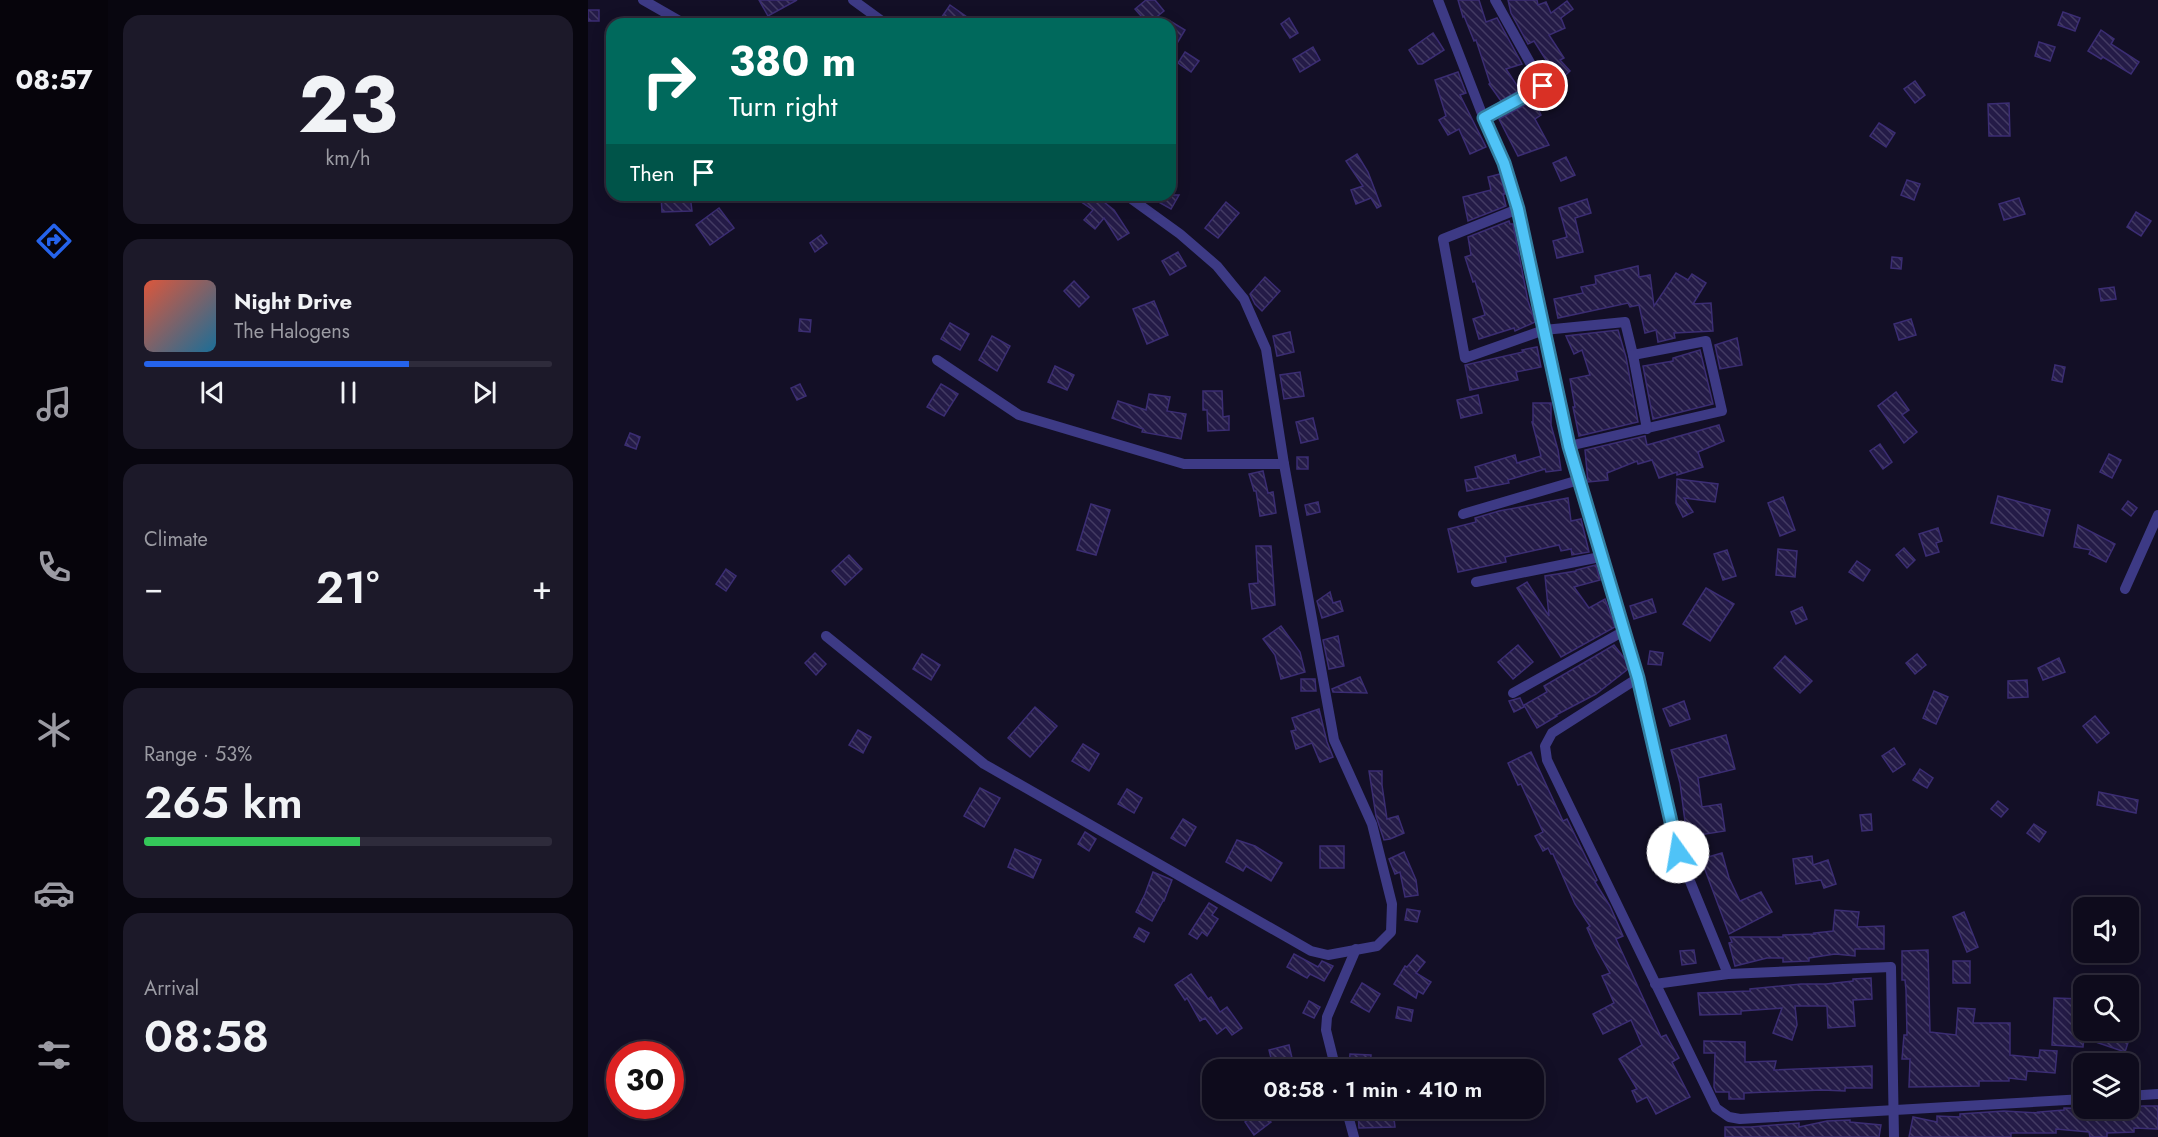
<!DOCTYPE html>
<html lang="en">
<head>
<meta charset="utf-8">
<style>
  :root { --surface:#0e0b1c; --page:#1c1929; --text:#f1f3f6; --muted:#9b9ba3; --line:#2e2b3b; --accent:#2563eb }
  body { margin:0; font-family:Jost,sans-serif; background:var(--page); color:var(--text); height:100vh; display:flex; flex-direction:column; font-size:22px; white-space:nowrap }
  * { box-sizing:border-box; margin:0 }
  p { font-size:20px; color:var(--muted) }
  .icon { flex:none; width:33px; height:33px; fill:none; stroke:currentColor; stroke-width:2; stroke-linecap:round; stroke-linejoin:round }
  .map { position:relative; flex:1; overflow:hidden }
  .sheet { display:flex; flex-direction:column; gap:15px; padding:15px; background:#08060f; width:480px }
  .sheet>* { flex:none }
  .guide { position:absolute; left:18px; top:18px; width:570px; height:183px; border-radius:18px; box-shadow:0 3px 15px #0003,0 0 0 2px var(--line); background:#00695c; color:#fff; overflow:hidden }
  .fabs { position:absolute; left:1485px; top:897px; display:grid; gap:12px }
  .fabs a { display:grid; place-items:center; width:66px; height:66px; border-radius:12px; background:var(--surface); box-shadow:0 3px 15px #0003,0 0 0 2px var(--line); font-size:30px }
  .speed { position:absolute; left:18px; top:1041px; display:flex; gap:12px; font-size:30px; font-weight:700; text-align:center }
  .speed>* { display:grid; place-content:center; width:78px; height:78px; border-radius:50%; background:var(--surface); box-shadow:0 3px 15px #0003,0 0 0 2px var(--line); line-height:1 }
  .speed .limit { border:9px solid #d22; background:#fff; color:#111 }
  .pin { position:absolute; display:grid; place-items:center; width:51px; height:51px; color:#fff; margin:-26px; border:3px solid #fff; border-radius:50%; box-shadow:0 2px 6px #0007 }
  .me { position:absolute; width:66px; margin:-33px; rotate:347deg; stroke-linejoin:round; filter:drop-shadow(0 0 4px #0008) }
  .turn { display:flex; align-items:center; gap:21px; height:126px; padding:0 24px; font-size:27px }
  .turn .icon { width:78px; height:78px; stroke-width:2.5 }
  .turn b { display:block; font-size:42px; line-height:51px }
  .then { display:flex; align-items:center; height:57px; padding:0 24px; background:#0003; gap:12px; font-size:22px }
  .big { font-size:45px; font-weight:600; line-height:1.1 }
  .sheet .tile { flex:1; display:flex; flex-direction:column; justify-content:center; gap:9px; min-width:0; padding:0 21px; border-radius:18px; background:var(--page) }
  .sheet .dial { align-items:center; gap:0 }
  .dial b { font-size:78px; line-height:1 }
  .song { display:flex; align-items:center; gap:18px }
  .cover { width:72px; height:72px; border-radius:9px; background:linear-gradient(135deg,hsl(10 70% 55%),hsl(200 70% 35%)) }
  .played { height:6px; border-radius:3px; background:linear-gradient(90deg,var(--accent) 65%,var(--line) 65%) }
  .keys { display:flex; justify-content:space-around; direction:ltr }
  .heat { display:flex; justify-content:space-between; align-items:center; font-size:33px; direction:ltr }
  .charge { height:9px; border-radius:4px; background:linear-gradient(90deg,#34c759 53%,var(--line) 0) }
  .trip { position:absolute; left:614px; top:1059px; width:342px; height:60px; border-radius:18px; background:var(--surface); box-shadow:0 3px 15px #0003,0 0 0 2px var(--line); font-weight:600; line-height:60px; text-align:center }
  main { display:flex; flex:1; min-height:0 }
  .dock { display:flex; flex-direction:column; width:108px; justify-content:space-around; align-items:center; background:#06040b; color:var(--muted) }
  .dock .icon { width:42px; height:42px }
  .dock .selected { color:var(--accent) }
  .dock b { font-size:27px; color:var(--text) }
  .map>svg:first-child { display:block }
  .building { fill:url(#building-back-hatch); stroke:#3b2d73; stroke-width:1.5 }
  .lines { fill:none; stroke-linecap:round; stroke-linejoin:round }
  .minor { stroke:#3d3a85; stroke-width:10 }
  .route-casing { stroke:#337fa1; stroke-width:15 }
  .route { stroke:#4fc3f7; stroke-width:10 }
</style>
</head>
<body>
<main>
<nav class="dock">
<b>08:57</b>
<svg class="icon selected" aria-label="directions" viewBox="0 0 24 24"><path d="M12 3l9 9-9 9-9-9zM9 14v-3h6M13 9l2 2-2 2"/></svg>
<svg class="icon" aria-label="music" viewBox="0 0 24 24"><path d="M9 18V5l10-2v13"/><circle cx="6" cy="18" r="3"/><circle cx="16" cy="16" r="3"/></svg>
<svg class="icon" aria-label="phone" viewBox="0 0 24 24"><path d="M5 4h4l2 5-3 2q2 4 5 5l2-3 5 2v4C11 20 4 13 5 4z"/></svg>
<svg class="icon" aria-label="climate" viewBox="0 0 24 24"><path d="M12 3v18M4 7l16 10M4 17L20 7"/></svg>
<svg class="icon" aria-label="car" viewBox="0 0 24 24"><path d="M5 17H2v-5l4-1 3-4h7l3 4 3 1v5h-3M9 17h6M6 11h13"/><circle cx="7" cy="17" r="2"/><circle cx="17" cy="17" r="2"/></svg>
<svg class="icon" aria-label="filters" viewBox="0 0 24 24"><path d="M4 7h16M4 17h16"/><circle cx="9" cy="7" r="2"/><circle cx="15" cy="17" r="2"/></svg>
</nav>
<section class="sheet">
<div class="tile dial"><b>23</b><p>km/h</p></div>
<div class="tile">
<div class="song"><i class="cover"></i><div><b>Night Drive</b><p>The Halogens</p></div></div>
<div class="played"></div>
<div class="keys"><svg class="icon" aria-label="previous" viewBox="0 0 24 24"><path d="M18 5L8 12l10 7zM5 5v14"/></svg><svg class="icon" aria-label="pause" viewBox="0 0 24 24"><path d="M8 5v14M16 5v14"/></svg><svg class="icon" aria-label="next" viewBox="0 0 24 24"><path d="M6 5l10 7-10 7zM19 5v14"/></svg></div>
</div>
<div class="tile"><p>Climate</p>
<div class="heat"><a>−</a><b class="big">21°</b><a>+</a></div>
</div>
<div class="tile"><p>Range · 53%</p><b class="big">265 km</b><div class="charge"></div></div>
<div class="tile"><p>Arrival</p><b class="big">08:58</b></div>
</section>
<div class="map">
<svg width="1570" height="1137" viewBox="0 0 1570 1137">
  <defs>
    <pattern id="building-back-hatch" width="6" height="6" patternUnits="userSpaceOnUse" patternTransform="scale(1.5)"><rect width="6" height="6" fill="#241b47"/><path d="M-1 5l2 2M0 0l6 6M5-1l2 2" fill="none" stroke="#433b63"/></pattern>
  </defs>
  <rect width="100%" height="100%" fill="#130f26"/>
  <g class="building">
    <path d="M171,0H209L180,16Z"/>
    <path d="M558,0H567L576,11L560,24L547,9Z"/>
    <path d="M870,0H891L898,22L909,18L934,64L918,69L932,90L913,101L901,84L902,83L888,40L886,41L876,16L875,17Z"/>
    <path d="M920,0H949L950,5L958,2L963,13L979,1L985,9L973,18L977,28L961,35L976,58L972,60L982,71L971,81L964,73L965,71L946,41L940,44L923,13Z"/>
    <path d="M362,5L389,24H349Z"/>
    <rect x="0" y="10" width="11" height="11"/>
    <path d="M1475,12L1492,18L1487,31L1470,25Z"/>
    <path d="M701,18L710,33L702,38L693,24Z"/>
    <path d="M582,21L597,30L582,55Z"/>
    <path d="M1513,30L1526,39L1523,44L1551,62L1543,74L1515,57L1513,59L1500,51Z"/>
    <path d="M845,33L856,50L834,64H830L821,50Z"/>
    <path d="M1451,42L1467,47L1462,61L1447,56Z"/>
    <path d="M725,47L732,60L712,72L705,59Z"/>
    <path d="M597,52L611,61L603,72L590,63Z"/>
    <path d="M870,72L878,93L872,95L898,147L882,154L871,129L860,135L851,120L858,116L847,80Z"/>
    <path d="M1327,81L1337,95L1327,103L1316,89Z"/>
    <path d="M946,100L953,115L947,119L961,145L930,156L911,119Z"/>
    <path d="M1421,103L1422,136H1401L1400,104Z"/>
    <path d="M1291,123L1307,133L1298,147L1282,136Z"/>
    <path d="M769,154L780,172L793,206L789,208L783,198L768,204L763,190L775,186L758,161Z"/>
    <path d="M978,157L987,175L973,181L965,163Z"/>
    <path d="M912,174L917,194H915L918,206L880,221L875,197L903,190L900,177Z"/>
    <path d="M1319,180L1332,184L1326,200L1313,195Z"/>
    <path d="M73,195H107L103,203L104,211L74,212Z"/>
    <path d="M483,195H507L526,210L541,233L530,240L516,218L507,229L496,220L505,210Z"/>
    <path d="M558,195H591L583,209Z"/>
    <path d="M1431,198L1437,214L1416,220L1411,204Z"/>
    <path d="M999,199L1003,213L987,218L995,252L969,258L965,241L979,237L971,208Z"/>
    <path d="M638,202L651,213L630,238L617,228Z"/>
    <path d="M131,208L146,228L122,245L108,225Z"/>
    <path d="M1548,212L1563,221L1553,236L1539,227Z"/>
    <path d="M921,221L922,224H925L940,301L947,322L927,331L926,328L891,339L885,319L897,315L887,281L885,282L877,257L883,255L880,237Z"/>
    <path d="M233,235L239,243L227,252L222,243Z"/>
    <path d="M590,252L598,266L582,275L574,261Z"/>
    <path d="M1304,257L1314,258L1313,269L1303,268Z"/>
    <path d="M1050,266L1051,277L1062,275L1066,306L1088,273L1100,280L1104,274L1118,283L1105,304L1123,303L1125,331L1086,333L1087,338L1070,342L1068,330L1057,333L1051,305L1042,307L1040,303L970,318L966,299L995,293L993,287L1008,284L1007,276Z"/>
    <path d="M677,277L692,291L674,311L667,304L662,294Z"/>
    <path d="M486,281L501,297L491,307L476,291Z"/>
    <path d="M1526,287L1528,299L1513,301L1511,289Z"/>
    <path d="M566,301L580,335L559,344L545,309Z"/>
    <path d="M212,319L223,320L222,332L211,331Z"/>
    <path d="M1323,319L1328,335L1311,340L1306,324Z"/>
    <path d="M362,323L381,334L372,350L353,339Z"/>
    <path d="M1030,330L1038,357L1050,422L991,436L985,407H987L982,379L1002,375L994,350L986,354L978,336Z"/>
    <path d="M702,332L706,352L689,356L685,336Z"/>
    <path d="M404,336L422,346L409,371L391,360Z"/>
    <path d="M1149,338L1154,365L1132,369L1127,345Z"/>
    <path d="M949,347L953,367L928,372L930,380L882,390L877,365L935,352L934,350Z"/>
    <path d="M1112,350L1125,404L1065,419L1055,366L1085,361V358Z"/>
    <path d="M1467,365L1477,367L1474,382L1464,380Z"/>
    <path d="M467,366L486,375L479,390L460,382Z"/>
    <path d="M712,372L716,396L696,399L692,375Z"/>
    <path d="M212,384L218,396L209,400L203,388Z"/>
    <path d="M353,384L370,394L356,416L339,407Z"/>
    <path d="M615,391H634L635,417L641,416V430L620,431L619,410H615Z"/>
    <path d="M1308,392L1321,410L1314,415L1329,432L1316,443L1290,406Z"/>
    <path d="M561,394L582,397L579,411L598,414L593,439L554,432L555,429L524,418L530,401L558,410Z"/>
    <path d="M890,395L894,413L873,418L869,400Z"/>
    <path d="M945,403H963V425L970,450L973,470L958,472L957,469L920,480L921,483L879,491L877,480L890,478L887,467L927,455L929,463L953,456L944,422H945Z"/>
    <path d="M725,418L730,439L713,443L708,422Z"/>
    <path d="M1131,425L1136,441L1110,452L1115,467L1089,475V472L1071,478L1064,460L1050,464L1049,461L1019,473L1020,480L1000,482L997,450L1057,436L1059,445Z"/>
    <path d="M42,433L52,437L48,449L37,445Z"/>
    <path d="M1292,444L1304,462L1295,469L1282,451Z"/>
    <path d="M1521,454L1533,460L1524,478L1512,472Z"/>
    <rect x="709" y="457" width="11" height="12"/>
    <path d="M675,471L680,493L685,492L688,513L672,516L668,491H666L661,474Z"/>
    <path d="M1089,479L1130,484L1127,502L1096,498L1105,512L1095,517L1088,503Z"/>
    <path d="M1410,496L1462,510L1455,536L1403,523Z"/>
    <path d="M1195,497L1207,530L1192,536L1180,503Z"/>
    <path d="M980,498L983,521L993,519L1001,552L984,555L983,549L973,551L971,545L917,557L918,562L870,572L860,529L888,522L887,518L911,511Z"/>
    <path d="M1540,501L1549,508L1543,516L1534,509Z"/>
    <path d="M730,502L732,512L719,515L717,505Z"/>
    <path d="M503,504L522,510L508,555L489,550Z"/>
    <path d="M1490,525L1527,544L1518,562L1501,554L1503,550L1486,547Z"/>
    <path d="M1350,528L1354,541L1348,543L1351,552L1338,556L1331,534Z"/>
    <path d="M668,546H683L687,605L664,609L661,584L670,583Z"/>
    <path d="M1316,548L1327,560L1319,568L1308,555Z"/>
    <path d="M1190,549L1209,551L1207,577L1188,575Z"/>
    <path d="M1139,550L1148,576L1135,580L1126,554Z"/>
    <path d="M261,555L274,569L257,585L244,571Z"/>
    <path d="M1269,561L1282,570L1275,581L1261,572Z"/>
    <path d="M1008,565L1012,580L986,587L1001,608L1017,599L1027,627L973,657L929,588L939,582L961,616L957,576L988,571V570Z"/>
    <path d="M138,569L148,576L138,591L128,584Z"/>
    <path d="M1118,588L1146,604L1122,641L1095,624Z"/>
    <path d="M742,592L745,603L752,601L755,611L734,618L729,601Z"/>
    <path d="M1064,599L1068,612L1046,619L1042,606Z"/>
    <path d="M1214,607L1219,619L1208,624L1203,612Z"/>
    <path d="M693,626L712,652L717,672L693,679L687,655L675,639Z"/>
    <path d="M750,636L756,666L741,669L735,640Z"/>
    <path d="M930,645L945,662L925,679L910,662Z"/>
    <path d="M1026,645L1037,659L1040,669L1008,694L968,715L969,716L949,728L936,705L959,692L956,686Z"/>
    <path d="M1062,651L1075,653L1073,665L1060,664Z"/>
    <path d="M227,653L238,664L228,675L217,663Z"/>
    <path d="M334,654L352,665L343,680L325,669Z"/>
    <path d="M1329,654L1338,665L1327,674L1318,663Z"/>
    <path d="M1197,656L1224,681L1212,693L1186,668Z"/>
    <path d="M1471,658L1477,672L1455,680L1450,668Z"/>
    <path d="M772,677L779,693L745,692L744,689Z"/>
    <path d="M713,679H727L728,691H713Z"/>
    <path d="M1439,680L1440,697L1420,698V681Z"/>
    <path d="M1346,691L1360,697L1348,724L1335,718Z"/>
    <path d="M932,698L936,707L926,712L921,701Z"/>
    <path d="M1096,701L1102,719L1082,726L1075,709Z"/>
    <path d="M447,707L469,726L442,757L420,738Z"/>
    <path d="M731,709L739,742L745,757L732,762L724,743L708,749L703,731L708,730L704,718Z"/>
    <path d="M1507,716L1521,733L1509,743L1495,726Z"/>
    <path d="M270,730L283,737L275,753L261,745Z"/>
    <path d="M1138,735L1147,769L1110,778L1114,807L1133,804L1137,831L1099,837L1092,783L1083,750Z"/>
    <path d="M495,744L511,754L501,771L484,761Z"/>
    <path d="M1306,748L1317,764L1305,772L1294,756Z"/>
    <path d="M943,752L975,821L979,819L1009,880L1007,882L1022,906L1035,936L1028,939L1073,1037L1078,1035L1091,1058L1084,1062L1102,1097L1068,1114L1059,1097L1049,1102L1044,1091L1049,1089L1031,1059L1054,1045L1043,1020L1015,1034L1005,1014L1026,1003L1014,976L1022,973L1008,948L999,928L1002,926L987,904L965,854H963L960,848L955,851L947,836L955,832L933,784L930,785L920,763Z"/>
    <path d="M1332,769L1345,778L1339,788L1325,780Z"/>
    <path d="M781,771H794V785L799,819L810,816L816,833L802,839L796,840L788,816Z"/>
    <path d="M392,788L412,798L396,827L376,816Z"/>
    <path d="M539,789L554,798L546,813L530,804Z"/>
    <path d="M1511,792L1550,800L1548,813L1509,805Z"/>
    <path d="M1410,801L1420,809L1413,817L1403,809Z"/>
    <path d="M1283,814L1284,830L1274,831L1272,815Z"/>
    <path d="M595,819L608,827L597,846L583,838Z"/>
    <path d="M1446,824L1458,832L1451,842L1439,833Z"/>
    <path d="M497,832L508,839L501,851L490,844Z"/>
    <path d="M649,840L667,846L694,863L683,881L658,866L655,871L638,862Z"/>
    <rect x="732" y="846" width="24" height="22"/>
    <path d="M427,849L453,860L445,878L420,867Z"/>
    <path d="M816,852L828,880L830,895L817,897L812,872L807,874L801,859Z"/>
    <path d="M1134,853L1141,878L1152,901L1173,892L1184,912L1141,934L1113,859Z"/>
    <path d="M1224,856L1225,865L1240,860L1248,884L1236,888L1233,880L1208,884L1205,859Z"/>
    <path d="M565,872L584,880L576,901H575L564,921L548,912L557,894Z"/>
    <path d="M621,903L629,908L624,915L630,919L619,936L614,932L609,939L601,934Z"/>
    <path d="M819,909L832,911L829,922L817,920Z"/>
    <path d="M1247,910L1271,912L1269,927L1296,926V949H1267V956L1247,954L1221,958V961L1195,962V958H1179L1147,966L1141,943L1144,942L1142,937H1195V935L1227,934L1226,933L1245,931Z"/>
    <path d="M1376,912L1390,947L1379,952L1365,917Z"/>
    <path d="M551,928L561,933L556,942L546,937Z"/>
    <path d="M1106,950L1108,963L1094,965L1092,951Z"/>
    <path d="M1340,950L1342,1032L1368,1035L1370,1008L1387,1009L1385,1023H1422V1055L1451,1058L1452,1050L1469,1051L1467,1073L1439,1071L1438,1080L1421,1078V1081H1391V1086L1321,1087L1322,1059H1314L1316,1035H1319L1318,990L1317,980H1314V951Z"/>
    <path d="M706,954L730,967L734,961L745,966L736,981L722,974L719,978L699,967Z"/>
    <path d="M829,955L837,962L828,973L843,982L835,994L830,991L828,998L806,984L817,966L819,967Z"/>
    <rect x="1365" y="961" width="17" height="22"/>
    <path d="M603,974L620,999L623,997L632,1012L639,1007L654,1028L644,1035L638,1027L629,1034L617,1018L612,1021L599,998L597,1000L587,985Z"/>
    <path d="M1283,978L1284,999L1265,1000L1267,1026L1240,1028L1239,1006H1207L1209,1025L1204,1040L1185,1033L1194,1008L1153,1011V1014L1112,1015L1110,993L1162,991V989L1213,984H1238L1265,981V979Z"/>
    <path d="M774,983L792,994L781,1012L763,1002Z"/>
    <path d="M1466,998L1496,999V1030H1544L1537,1052L1496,1038L1495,1047L1464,1045Z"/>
    <path d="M721,1001L732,1007L726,1018L715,1013Z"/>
    <path d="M810,1007L825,1010L823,1021L808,1018Z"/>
    <path d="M1116,1041L1157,1042V1062L1188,1061L1186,1070L1284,1066V1088H1257V1091L1234,1090L1156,1093V1099H1141V1092H1128L1126,1087L1127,1053H1116Z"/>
    <path d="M701,1045L706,1067L686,1070L681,1050Z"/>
    <path d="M762,1054L783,1055L782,1070L761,1068Z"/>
    <path d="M1555,1106H1570V1129L1546,1128V1132L1519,1133V1137H1502L1501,1132L1468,1129V1133H1423V1137H1321L1325,1117L1349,1122V1116L1372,1117V1114L1416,1111L1451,1113L1450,1112L1476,1110V1108L1528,1109Z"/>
    <path d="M674,1110L683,1122L666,1135L657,1122Z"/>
    <path d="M805,1110L807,1127L771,1128L770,1114Z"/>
    <path d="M1262,1120V1122L1293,1125L1291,1137H1137V1127H1163L1211,1123V1127L1239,1121Z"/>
  </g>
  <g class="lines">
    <g class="minor">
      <path d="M55,0L97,24"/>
      <path d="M265,0L298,24"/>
      <path d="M850,0L896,119L916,163L930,209L981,446L1050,678L1090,852L1140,974"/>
      <path d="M896,119L955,86L907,0"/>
      <path d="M930,209L855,239L877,358L956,330L1037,322L1045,355L1118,341L1134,411L981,446"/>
      <path d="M1045,355L1059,429"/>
      <path d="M349,360L431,415L596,464H696"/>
      <path d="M875,514L991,480"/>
      <path d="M888,582L1012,557"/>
      <path d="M1537,589L1570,515"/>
      <path d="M238,636L396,764L723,951L740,955L789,946L803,932L804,904L784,824L746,740L696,464L678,349L656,299L629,266L592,234L538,195"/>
      <path d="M1050,678L964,733L957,746L959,760L1128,1108L1141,1117L1152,1119L1496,1099"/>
      <path d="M925,693L1036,631"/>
      <path d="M1067,984L1140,974L1303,967L1306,1137"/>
      <path d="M748,1070L738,1030L739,1017L768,949"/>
      <path d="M1540,1096L1570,1094"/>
      <path d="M758,1108L766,1137"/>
    </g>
  </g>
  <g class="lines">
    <g class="route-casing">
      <path id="route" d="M955,86L896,118L916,163L930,209L981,446L1050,678L1090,852"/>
    </g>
    <use href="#route" class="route"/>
  </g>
</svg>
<div class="fabs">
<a><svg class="icon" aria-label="sound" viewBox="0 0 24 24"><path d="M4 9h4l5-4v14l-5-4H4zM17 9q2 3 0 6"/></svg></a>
<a><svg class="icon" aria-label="search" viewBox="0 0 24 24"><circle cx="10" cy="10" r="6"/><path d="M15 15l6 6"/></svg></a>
<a><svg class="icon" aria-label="layers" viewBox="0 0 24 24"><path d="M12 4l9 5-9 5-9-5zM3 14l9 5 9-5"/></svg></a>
</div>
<div class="speed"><div class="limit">30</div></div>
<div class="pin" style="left:955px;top:86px;background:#d93025"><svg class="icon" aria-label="arrive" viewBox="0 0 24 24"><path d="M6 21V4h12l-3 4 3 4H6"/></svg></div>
<svg class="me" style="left:1090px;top:852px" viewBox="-20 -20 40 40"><circle r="19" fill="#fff"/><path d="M0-13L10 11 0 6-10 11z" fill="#4fc3f7"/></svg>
<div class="trip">08:58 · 1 min · 410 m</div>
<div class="guide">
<div class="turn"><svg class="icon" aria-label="right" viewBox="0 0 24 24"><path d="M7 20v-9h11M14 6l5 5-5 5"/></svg><div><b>380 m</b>Turn right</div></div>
<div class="then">Then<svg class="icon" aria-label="arrive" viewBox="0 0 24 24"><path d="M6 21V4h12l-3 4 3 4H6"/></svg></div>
</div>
</div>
</main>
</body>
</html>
